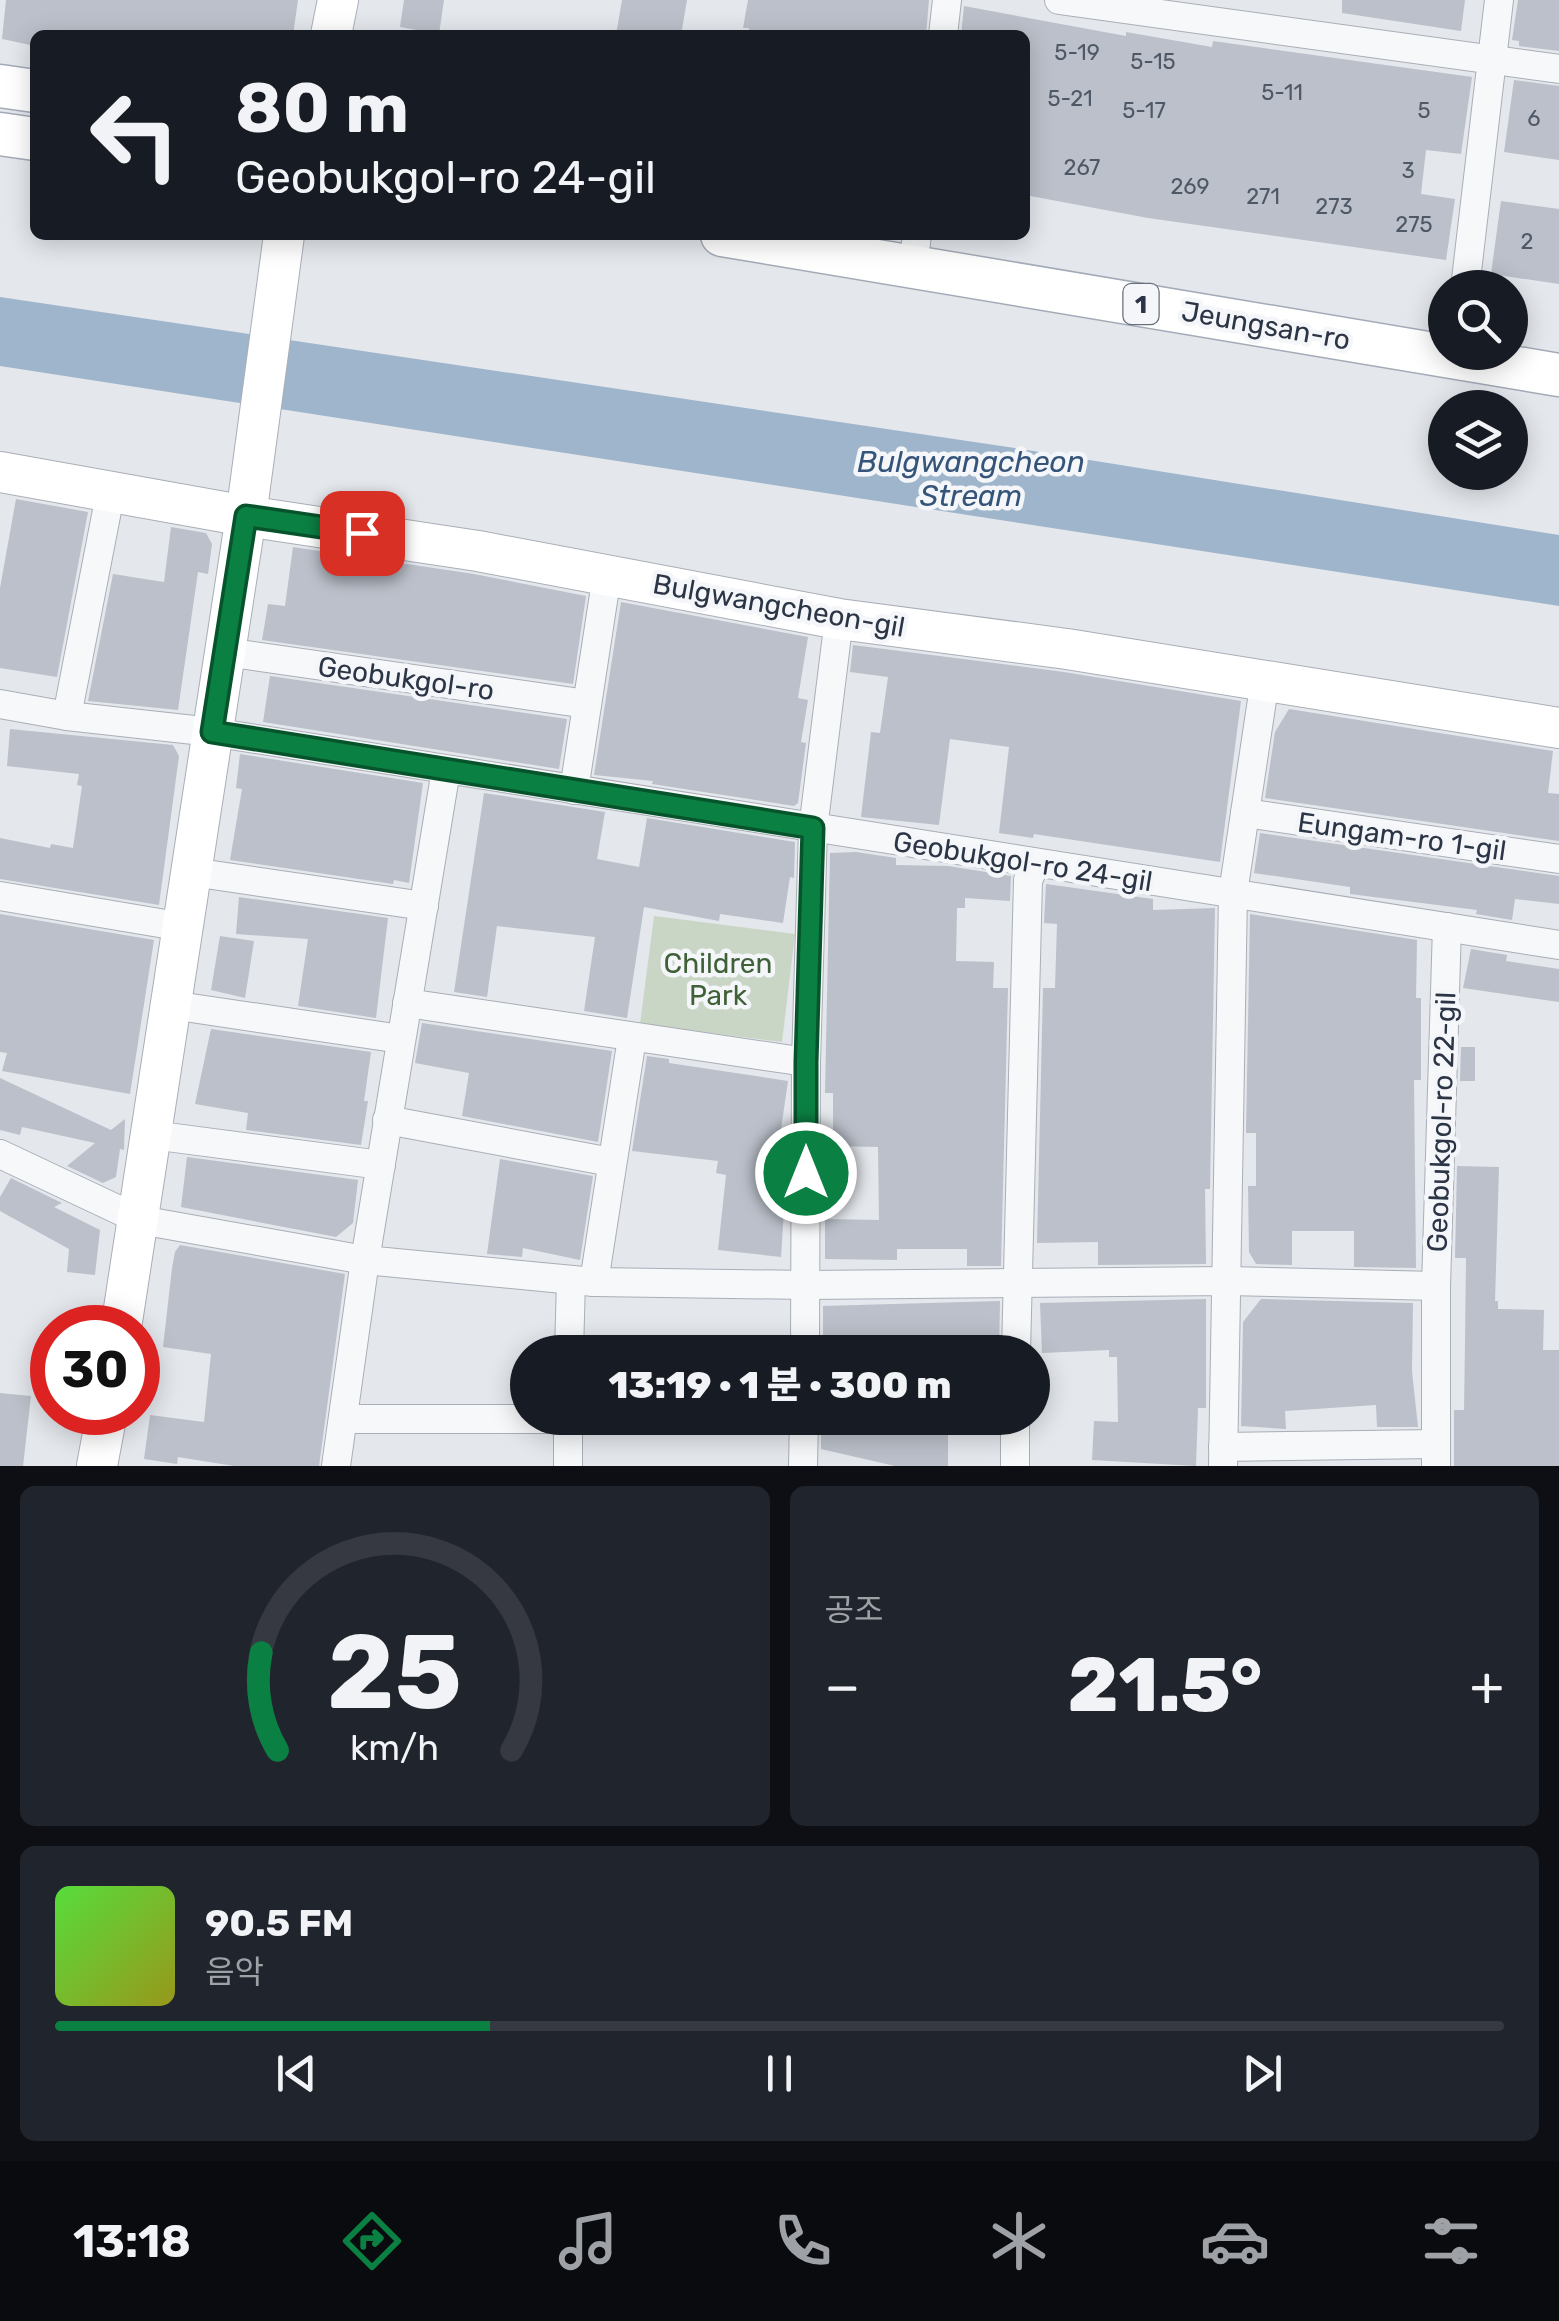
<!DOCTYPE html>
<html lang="ko">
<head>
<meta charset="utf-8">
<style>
  :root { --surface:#171b24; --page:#20242c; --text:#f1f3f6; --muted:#9ea1a6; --line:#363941; --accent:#0b8043 }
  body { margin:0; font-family:Rubik,"Noto Sans KR",sans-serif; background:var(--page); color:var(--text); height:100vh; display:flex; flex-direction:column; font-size:38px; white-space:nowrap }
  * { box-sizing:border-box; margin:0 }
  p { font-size:32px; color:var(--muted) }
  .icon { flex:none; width:55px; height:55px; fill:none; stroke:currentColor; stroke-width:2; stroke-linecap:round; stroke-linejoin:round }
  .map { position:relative; height:1466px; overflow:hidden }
  .panel { display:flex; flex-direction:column; gap:20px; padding:20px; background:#0d0f14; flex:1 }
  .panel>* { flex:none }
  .top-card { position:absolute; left:30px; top:30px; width:1000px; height:210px; border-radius:15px; box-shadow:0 5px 25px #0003; background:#171b24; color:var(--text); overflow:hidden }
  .buttons { position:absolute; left:1428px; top:270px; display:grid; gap:20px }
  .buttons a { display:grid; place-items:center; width:100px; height:100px; border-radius:50%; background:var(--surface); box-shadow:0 5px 25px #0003; font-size:50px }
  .speed { position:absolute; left:30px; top:1305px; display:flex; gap:20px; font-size:50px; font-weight:700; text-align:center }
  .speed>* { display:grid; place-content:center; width:130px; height:130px; border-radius:50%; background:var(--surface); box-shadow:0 5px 25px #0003; line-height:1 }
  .speed .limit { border:15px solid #d22; background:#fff; color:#111 }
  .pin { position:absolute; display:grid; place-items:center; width:85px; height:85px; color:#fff; margin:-42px; border-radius:20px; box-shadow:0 5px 15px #0006 }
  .me { position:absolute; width:110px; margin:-55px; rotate:0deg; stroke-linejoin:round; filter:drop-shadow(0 0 8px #0008) }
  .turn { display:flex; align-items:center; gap:35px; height:210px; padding:0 40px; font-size:45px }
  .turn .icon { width:130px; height:130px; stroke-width:2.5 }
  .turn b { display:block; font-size:70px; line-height:85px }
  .big { font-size:75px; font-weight:800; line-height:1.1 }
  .panel .tile { flex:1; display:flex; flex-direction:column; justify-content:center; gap:15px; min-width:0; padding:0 35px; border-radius:15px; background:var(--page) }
  .panel .dial { align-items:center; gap:0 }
  .dial svg { height:260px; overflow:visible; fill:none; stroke:var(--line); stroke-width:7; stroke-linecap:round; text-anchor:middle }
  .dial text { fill:var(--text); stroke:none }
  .song { display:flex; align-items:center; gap:30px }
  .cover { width:120px; height:120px; border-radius:15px; background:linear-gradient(135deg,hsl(110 70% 55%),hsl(60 70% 35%)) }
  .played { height:10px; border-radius:5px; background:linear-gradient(90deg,var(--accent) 30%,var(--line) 30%) }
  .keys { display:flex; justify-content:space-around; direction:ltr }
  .heat { display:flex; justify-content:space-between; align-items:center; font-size:55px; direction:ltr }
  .panel .tiles { flex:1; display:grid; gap:20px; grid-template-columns:1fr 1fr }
  .tile:last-child { grid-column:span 2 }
  .trip { position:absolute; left:510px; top:1335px; width:540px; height:100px; border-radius:50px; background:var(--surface); box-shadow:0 5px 25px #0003; font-weight:800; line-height:100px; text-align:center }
  .tabs { display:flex; height:160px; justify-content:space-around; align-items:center; background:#090b0e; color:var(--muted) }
  .tabs .icon { width:70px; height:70px }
  .tabs .selected { color:var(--accent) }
  .tabs b { font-size:45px; color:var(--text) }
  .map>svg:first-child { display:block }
  .green { fill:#c9d6c5 }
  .water { fill:#9fb5cc }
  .building { fill:#bbc0ca }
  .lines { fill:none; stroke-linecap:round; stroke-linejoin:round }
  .street-casing { stroke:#a9aeb7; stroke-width:30 }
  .secondary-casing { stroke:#a9aeb7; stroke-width:42 }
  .primary-casing { stroke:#a3abb8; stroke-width:45 }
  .street { stroke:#f7f8fa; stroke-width:28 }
  .secondary { stroke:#fff; stroke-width:40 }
  .primary { stroke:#fff; stroke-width:42 }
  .route-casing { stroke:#07532c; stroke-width:25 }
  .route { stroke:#0b8043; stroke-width:18 }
  .labels { text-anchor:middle; stroke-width:9; stroke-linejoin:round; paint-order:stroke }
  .number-label { font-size:22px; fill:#4f5866 }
  .shield { fill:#f4f6f9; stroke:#676f7b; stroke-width:2.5 }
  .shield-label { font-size:25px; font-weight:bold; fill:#2b3545 }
  .street-label { font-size:28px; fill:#2b3545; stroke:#f4f6f9 }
  .park-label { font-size:28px; fill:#406138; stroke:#f4f6f9 }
  .water-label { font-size:30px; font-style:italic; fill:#34547a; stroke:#f4f6f9 }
</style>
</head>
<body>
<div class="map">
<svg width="1559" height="1466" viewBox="0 0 1559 1466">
  <rect width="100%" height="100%" fill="#e4e7ec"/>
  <path class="green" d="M654,916L795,934L782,1042L640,1024Z"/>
  <path class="water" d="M0,297L1008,447L1559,535V606L0,366Z"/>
  <g class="building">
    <path d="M6,0H298L293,35H35V46L2,39Z"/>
    <path d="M404,0H444L439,34L400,27Z"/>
    <path d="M622,0H687L681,35H616Z"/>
    <path d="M748,0H929L926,35H748L749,28H743Z"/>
    <path d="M1342,0H1465L1461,31L1342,13Z"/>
    <path d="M1518,0H1559V51L1519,46V41L1512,40Z"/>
    <path d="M964,6L1126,36V32L1212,47L1213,41L1472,77L1461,154L1426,150L1421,194L1455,199L1446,260L1148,218L1025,195V35H961Z"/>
    <path d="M1514,80L1559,86V160L1504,152Z"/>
    <path d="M1501,201L1559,209V284L1491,274Z"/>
    <path d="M16,499L88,512L57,677L0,668V588Z"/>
    <path d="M171,527L206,533L212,544L208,574L198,572L178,710L88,701L113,574L164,582Z"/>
    <path d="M293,547L474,574L586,596L573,684L262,640L268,604L285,606Z"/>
    <path d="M621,602L808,637L798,698L808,700L801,742L806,743L798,803L794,806L652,784L653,781L594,775Z"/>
    <path d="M853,645L1064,672L1241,701L1220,862L1034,834L1033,838L999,833L1009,747L950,739L939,825L861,817L871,732L880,733L888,677L850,672Z"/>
    <path d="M270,676L567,719L559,769L263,722Z"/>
    <path d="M1289,709L1553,751L1548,793L1559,794V841L1265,798L1275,732Z"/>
    <path d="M10,729L173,745L179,756L159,905L0,879V838L50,848L51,844L73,848L82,786L77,785L79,774L7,766Z"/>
    <path d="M240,754L423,783L409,883L394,880L393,884L230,860L242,789L236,788Z"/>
    <path d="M484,793L605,812L597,859L639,867L647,818L795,842L794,878L790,877L783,923L720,914L719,921L644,907L627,1018L584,1011L595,937L497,926L487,997L454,992Z"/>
    <path d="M1260,833L1559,876V904L1515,899L1512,920L1476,914L1477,910L1350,894V887L1254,873Z"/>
    <path d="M856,852L896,858V865L948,866L1011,876L1010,901L965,898V908H957L956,961L994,962L993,988H1008L1001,1266H967V1249H897V1260L825,1259V1219L879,1220L878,1147L833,1146V1093H825L830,853Z"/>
    <path d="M1046,884L1153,899V910L1215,908L1210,1189H1205L1206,1264L1098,1265V1242L1037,1243L1043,988H1055L1057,924L1044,923Z"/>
    <path d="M239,897L388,918L376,1018L298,1006L308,939L236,934Z"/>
    <path d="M0,914L154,940L130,1094L2,1071L7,1053L0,1052Z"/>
    <path d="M1250,914L1417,940L1416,998H1421V1080H1414L1416,1268L1354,1267V1231H1292V1265L1256,1264L1249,1252L1248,1186H1256V1133H1246Z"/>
    <path d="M220,936L254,941L245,998L211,990Z"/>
    <path d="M1471,949L1507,955L1506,961L1559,969V1002L1463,988Z"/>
    <path d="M422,1023L612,1051L598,1142L462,1116L469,1073L415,1063Z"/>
    <path d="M211,1029L371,1052L364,1101H368L361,1145L246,1130L248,1113L195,1104Z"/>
    <path d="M1461,1047H1475V1081H1460Z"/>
    <path d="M647,1056L669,1059V1063L788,1081L779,1143L788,1145L781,1257L718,1250L726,1175L716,1173L718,1161L632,1151Z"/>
    <path d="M0,1078L111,1130L125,1119L124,1150L120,1149L116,1177L103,1183L67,1166L95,1143L22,1127L20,1135L0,1130Z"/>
    <path d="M187,1157L358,1180L353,1223L336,1237L181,1207Z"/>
    <path d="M500,1159L593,1176L580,1260L523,1248L522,1257L487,1254Z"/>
    <path d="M1457,1166L1499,1167L1495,1301H1498V1309L1544,1310L1543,1350H1559V1466H1454V1410H1464L1465,1342L1466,1258H1455Z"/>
    <path d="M11,1178L62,1203L54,1207L100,1230L95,1275L67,1272L69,1249L0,1211V1197Z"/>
    <path d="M180,1245L345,1274L319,1466H234L178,1457L177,1464L144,1459L150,1415L204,1422L211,1354L163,1347L172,1268L175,1252Z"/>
    <path d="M1206,1299V1408H1198L1196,1466L1092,1460L1094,1421L1118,1422L1117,1357H1109V1350L1042,1353L1040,1303Z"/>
    <path d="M1261,1299L1413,1303L1412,1371L1418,1427H1377L1376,1405L1285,1411L1286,1429L1241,1426L1243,1322Z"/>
    <path d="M1000,1301L999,1352H910V1348H823V1306Z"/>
    <path d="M0,1393L31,1396L23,1466H0Z"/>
    <path d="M909,1418H948V1466H895L821,1449V1420L909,1424Z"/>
  </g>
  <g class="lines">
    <g class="street-casing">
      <g id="street">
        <path d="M1059,0L1559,69"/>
        <path d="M943,35L947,0"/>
        <path d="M913,266L917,235"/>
        <path d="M1465,288L1499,0"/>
        <path d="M225,652L587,704"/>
        <path d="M0,704L67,716L212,732L1559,945"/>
        <path d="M67,716L111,490"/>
        <path d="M574,790L607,575"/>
        <path d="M1245,813L1559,859"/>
        <path d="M192,872L424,906"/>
        <path d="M0,896L183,927"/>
        <path d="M407,1003L806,1062"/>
        <path d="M171,1005L401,1039"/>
        <path d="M387,1120L611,1162"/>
        <path d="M152,1135L381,1165"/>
        <path d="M0,1154L140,1220L365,1260L594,1282L807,1285L1227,1281L1436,1286"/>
        <path d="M594,1282L632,1038"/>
        <path d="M569,1352L571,1280"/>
        <path d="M805,1352L806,1062L813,829L839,619"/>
        <path d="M1016,1352L1028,880L1036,863"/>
        <path d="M343,1419H568"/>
        <path d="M1223,1447L1436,1444"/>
        <path d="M336,1466L365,1260L446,770"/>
        <path d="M568,1466V1418"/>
        <path d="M803,1466L804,1418"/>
        <path d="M1015,1466V1418"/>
        <path d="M1223,1466L1233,893L1265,680"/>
        <path d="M1436,1466V1286L1447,927"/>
      </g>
    </g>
    <g class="secondary-casing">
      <g id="secondary">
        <path d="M331,35L338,0"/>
        <path d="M0,472L246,516L478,551L839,619L1067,649L1559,728"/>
        <path d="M121,1328L246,516L284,235"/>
        <path d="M97,1466L107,1412"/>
      </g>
    </g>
    <g class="primary-casing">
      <g id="primary">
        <path d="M0,86L35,91"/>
        <path d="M0,134L35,139"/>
        <path d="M722,235L1559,375"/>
      </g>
    </g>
    <use href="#street" class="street"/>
    <use href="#secondary" class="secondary"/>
    <use href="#primary" class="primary"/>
  </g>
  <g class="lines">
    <g class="route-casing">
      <path id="route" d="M362,533L246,516L212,732L813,828L806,1062V1173"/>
    </g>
    <use href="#route" class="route"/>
  </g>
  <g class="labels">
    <g class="number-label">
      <text x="1077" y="60">5-19</text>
      <text x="1153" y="69">5-15</text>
      <text x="1282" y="100">5-11</text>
      <text x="1070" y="106">5-21</text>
      <text x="1144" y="118">5-17</text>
      <text x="1424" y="118">5</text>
      <text x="1534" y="126">6</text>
      <text x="1082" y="175">267</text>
      <text x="1408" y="178">3</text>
      <text x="1190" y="194">269</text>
      <text x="1263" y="204">271</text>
      <text x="1334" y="214">273</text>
      <text x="1414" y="232">275</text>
      <text x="1527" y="249">2</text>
    </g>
    <rect class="shield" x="1123.5" y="284" width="35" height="40" rx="8"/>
    <g class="shield-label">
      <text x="1141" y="313">1</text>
    </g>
    <g class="street-label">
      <text transform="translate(1266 325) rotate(10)" y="10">Jeungsan-ro</text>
      <text transform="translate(779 605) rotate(10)" y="10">Bulgwangcheon-gil</text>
      <text transform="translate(406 678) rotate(8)" y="10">Geobukgol-ro</text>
      <text transform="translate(1402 836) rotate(8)" y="10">Eungam-ro 1-gil</text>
      <text transform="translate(1023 861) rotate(9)" y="10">Geobukgol-ro 24-gil</text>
      <text transform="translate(1441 1122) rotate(-88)" y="10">Geobukgol-ro 22-gil</text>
    </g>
    <g class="park-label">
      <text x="718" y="973">Children<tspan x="718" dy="32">Park</tspan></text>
    </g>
    <g class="water-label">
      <text x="971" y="472">Bulgwangcheon<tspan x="971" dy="34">Stream</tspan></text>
    </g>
  </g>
</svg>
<div class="buttons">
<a><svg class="icon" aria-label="search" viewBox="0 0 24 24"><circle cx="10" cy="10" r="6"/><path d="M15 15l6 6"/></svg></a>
<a><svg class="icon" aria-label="layers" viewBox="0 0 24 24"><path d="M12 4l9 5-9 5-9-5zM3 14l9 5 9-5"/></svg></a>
</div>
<div class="speed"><div class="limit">30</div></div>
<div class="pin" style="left:362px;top:533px;background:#d93025"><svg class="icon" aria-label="arrive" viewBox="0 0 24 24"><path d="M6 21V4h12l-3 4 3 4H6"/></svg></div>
<svg class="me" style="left:806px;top:1173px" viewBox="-20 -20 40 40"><circle r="17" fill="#0b8043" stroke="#fff" stroke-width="3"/><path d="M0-11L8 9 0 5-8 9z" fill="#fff"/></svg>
<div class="trip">13:19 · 1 분 · 300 m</div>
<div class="top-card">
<div class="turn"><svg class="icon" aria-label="left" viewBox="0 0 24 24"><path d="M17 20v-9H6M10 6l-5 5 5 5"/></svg><div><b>80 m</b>Geobukgol-ro 24-gil</div></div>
</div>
</div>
<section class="panel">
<div class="tiles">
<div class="tile dial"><svg viewBox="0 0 100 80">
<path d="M14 69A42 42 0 1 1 86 69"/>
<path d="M14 69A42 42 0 0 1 9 39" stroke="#0b8043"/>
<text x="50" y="56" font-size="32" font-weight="700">25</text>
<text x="50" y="72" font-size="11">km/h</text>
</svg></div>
<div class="tile"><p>공조</p>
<div class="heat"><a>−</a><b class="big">21.5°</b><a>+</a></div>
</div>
<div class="tile">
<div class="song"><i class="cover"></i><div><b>90.5 FM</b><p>음악</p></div></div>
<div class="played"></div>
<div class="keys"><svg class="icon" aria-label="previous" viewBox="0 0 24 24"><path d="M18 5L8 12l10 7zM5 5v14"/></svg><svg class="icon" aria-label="pause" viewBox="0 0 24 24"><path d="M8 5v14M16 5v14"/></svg><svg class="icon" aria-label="next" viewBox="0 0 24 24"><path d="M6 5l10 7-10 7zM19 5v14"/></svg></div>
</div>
</div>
</section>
<nav class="tabs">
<b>13:18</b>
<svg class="icon selected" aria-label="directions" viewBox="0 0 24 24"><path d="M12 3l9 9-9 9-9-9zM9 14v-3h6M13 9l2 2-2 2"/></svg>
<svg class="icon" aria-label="music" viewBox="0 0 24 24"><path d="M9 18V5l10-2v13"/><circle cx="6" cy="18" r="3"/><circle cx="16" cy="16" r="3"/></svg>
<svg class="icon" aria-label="phone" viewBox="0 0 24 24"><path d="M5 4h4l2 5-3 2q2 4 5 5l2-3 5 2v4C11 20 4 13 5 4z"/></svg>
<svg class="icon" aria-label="climate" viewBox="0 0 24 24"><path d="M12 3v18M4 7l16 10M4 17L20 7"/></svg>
<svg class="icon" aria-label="car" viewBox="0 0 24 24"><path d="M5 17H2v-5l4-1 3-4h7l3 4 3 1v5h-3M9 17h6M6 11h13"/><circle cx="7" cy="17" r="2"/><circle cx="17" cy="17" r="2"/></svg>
<svg class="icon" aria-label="filters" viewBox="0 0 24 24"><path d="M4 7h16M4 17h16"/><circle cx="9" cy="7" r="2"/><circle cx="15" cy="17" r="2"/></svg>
</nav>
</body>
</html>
